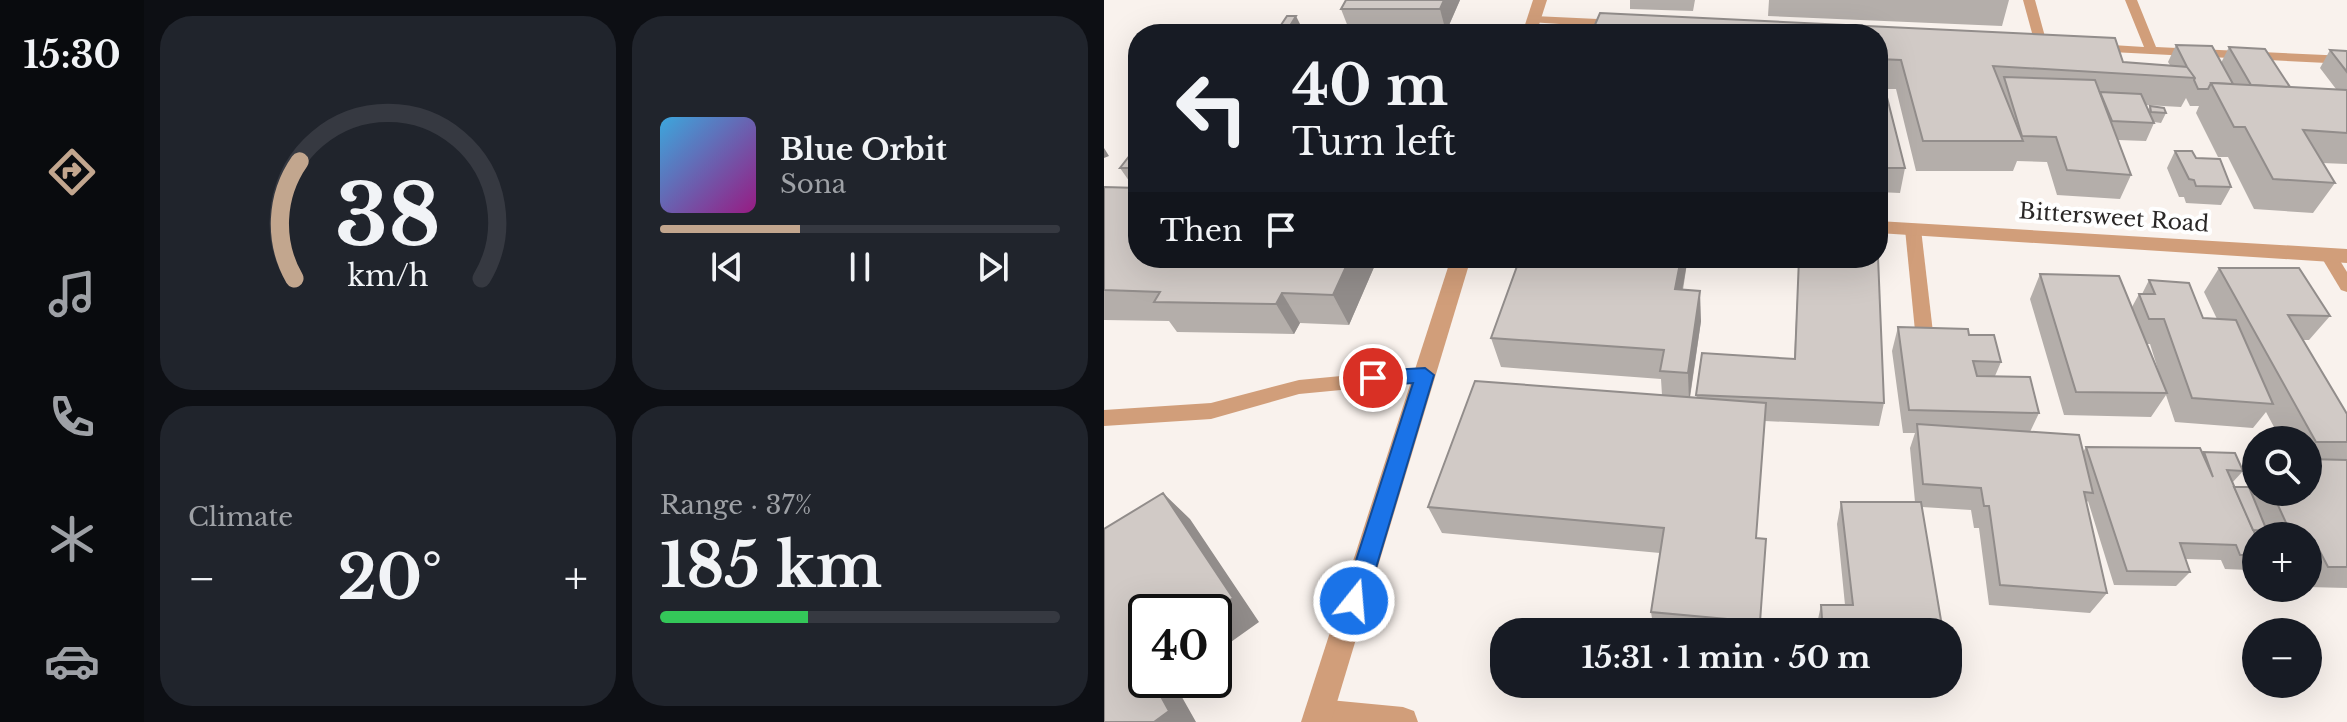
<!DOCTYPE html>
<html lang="en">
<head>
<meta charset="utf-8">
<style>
  :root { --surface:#171b24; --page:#20242c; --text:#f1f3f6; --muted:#9ea1a6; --line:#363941; --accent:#c2a68e }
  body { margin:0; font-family:"Libre Baskerville",serif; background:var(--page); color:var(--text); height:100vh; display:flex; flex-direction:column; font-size:30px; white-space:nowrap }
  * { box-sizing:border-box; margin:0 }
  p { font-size:26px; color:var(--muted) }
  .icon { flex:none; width:44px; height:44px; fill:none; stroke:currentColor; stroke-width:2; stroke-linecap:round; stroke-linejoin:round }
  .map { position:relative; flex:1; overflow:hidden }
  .side { display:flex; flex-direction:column; gap:16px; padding:16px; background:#0d0f14; width:960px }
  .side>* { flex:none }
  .hud { position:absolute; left:24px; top:24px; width:760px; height:244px; border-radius:32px; box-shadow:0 8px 32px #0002; background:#171b24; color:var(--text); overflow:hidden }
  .fabs { position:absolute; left:1138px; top:426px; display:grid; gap:16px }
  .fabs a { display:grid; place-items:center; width:80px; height:80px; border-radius:50%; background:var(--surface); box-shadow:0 8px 32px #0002; font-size:40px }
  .speed { position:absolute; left:24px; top:594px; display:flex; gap:16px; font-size:40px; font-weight:700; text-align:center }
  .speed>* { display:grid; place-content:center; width:104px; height:104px; border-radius:50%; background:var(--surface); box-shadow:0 8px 32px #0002; line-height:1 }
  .speed .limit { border:4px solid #111; border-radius:12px; background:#fff; color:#111 }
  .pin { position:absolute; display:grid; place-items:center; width:68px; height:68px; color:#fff; margin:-34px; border:4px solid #fff; border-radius:50%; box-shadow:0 2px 8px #0007 }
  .me { position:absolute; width:88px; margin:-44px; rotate:17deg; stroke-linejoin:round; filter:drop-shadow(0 0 6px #0008) }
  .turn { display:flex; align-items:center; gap:28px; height:168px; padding:0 32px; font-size:36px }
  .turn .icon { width:104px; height:104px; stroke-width:2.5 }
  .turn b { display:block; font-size:56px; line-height:68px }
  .then { display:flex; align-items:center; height:76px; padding:0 32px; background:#0003; gap:16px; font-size:30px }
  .big { font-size:60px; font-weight:700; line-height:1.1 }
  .side .card { flex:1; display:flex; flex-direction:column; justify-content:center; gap:12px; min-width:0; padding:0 28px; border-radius:32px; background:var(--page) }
  .side .dial { align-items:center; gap:0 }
  .dial svg { height:208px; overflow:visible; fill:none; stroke:var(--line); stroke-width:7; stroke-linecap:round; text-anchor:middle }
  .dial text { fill:var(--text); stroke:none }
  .song { display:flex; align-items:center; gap:24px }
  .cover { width:96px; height:96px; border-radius:12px; background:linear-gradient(135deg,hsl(200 70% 55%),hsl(310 70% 35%)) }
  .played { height:8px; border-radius:4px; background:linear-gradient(90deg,var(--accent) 35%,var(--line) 35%) }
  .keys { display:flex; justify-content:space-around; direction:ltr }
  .heat { display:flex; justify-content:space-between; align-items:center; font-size:44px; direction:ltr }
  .charge { height:12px; border-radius:6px; background:linear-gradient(90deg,#34c759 37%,var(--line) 0) }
  .side .tiles { flex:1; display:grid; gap:16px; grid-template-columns:repeat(2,1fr) }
  .trip { position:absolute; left:386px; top:618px; width:472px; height:80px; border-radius:32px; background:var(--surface); box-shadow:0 8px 32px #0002; font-weight:700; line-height:80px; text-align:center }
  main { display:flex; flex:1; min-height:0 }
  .tab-bar { display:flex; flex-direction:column; width:144px; justify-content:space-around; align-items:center; background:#090b0e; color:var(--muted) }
  .tab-bar .icon { width:56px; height:56px }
  .tab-bar .current { color:var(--accent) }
  .tab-bar b { font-size:36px; color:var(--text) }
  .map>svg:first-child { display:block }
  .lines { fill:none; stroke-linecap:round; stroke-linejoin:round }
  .service { fill:#d19e7a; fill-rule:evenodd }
  .minor { fill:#d19e7a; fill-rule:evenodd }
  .tertiary { fill:#d19e7a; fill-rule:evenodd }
  .wall { fill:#b4aeaa; fill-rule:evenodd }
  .shaded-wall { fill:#928d8b }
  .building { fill:#d1cac6; stroke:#928d8b; stroke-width:2 }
  .route { fill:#1a73e8; stroke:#114b97; stroke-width:2 }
  .labels { text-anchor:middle; stroke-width:8; stroke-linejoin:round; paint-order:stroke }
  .street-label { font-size:22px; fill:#2a2726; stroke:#fff }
</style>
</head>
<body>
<main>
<nav class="tab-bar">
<b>15:30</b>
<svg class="icon current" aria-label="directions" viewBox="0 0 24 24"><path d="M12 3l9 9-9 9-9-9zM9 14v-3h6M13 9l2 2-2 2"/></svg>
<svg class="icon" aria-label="music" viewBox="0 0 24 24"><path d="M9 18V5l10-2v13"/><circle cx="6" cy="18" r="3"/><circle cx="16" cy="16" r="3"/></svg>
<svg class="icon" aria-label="phone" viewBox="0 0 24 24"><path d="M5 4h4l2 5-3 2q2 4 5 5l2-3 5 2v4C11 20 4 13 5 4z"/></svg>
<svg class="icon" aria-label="climate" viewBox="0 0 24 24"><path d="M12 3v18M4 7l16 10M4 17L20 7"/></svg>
<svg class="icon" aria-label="car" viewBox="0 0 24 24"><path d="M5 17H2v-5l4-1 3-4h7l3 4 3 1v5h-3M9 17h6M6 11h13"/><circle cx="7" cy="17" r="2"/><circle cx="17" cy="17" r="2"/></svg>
</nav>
<section class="side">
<div class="tiles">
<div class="card dial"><svg viewBox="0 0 100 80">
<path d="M14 69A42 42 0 1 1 86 69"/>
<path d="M14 69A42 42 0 0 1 16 24" stroke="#c2a68e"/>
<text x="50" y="56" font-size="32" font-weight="700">38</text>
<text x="50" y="72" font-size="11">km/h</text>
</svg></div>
<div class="card">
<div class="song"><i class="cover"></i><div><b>Blue Orbit</b><p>Sona</p></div></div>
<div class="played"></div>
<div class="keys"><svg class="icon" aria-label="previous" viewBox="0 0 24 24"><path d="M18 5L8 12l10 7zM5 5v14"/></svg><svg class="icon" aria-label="pause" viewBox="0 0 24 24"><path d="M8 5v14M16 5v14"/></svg><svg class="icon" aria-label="next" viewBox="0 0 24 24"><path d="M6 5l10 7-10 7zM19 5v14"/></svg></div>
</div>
<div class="card"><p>Climate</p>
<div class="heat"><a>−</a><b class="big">20°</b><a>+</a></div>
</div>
<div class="card"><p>Range · 37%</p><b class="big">185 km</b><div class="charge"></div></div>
</div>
</section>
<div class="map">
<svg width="1243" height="722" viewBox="0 0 1243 722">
  <rect width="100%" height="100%" fill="#f9f2ed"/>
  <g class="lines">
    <g class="service">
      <path d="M919,0H931L943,44L941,47L931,44Z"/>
      <path d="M1021,0H1033L1052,47L1243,56V64L988,51L986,48L992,44L1040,47Z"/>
      <path d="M430,16L515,20L521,24L515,28L426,22L424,20Z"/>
      <path d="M809,224L817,229L830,341L821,348L812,341L801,229Z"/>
      <path d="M1224,250L1230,251L1243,272V292L1237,290L1216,255Z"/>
      <path d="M321,368L327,370L330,375L327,380L321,382L195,394L107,419L0,426V410L107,403L195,380Z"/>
    </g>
    <g class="minor">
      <path d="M774,221L1243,249V263L774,233Z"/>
      <path d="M215,699L299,707L310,711L314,722H203L200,714L204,703Z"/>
    </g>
    <g class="tertiary">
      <path d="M429,0H443L432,34H418Z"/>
      <path d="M347,258H367L227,722H197Z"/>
    </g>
  </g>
  <g class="wall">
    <path d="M242,0H356L342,32H246L237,9Z"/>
    <path d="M526,0H591L589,11L526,9Z"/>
    <path d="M659,0H905L898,26L664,16L665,0Z"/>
    <path d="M774,34L1019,62L1066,65L1064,62L1072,45L1117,63L1125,47L1186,87L1232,89L1216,68L1226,50L1243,51V164L1218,163L1231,183L1209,213L1150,209L1124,157H1114L1092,113L1095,106H1086L1082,98L1077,107L1042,105L1044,110L1046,106L1062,113L1057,123L1050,122V123L1042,141L1014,140L1027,175L1016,199L953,195L943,162L913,161L909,171H812L792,89H780L801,168L796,193L774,192Z"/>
    <path d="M34,145V258H274L245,325L196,323L190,334L73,332L65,321L0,320V187L30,188L16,168Z"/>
    <path d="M1071,151L1092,158L1127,187L1117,205L1082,203L1080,197H1075L1063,168Z"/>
    <path d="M695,258L780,403L775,426L661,421L652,538L662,539L655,632H550L547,612L556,553L338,533L324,507L558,395L557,379L397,367L387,338L583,263L579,290L597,321L586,398H593L592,395L690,359Z"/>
    <path d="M1115,268L1226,316L1205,340H1199L1243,414V588L1204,587V536H1152V564L1145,570L1121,569L1117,560L1082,559L1086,572L1072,586L1010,585L984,501L982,503L1003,593L986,613L885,605L875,528H870L867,510L818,507L839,632H713V624L717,605H741L733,524L737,502H811L806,448L811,433H799L788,351L794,327L865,335L897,362L891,376L935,413L926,432L979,452L982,447L1099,454L1100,452L1139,471L1128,483L1130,487H1143L1152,478V492H1204V440H1177L1162,412L1149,428L1071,422L1062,395L1047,417L960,415L926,299L936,274L1028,307L1035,294H1038L1045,280L1099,318L1113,319L1100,292ZM1043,344H1046L1057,379Z"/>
    <path d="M717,684H751L750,686L717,685Z"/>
  </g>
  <g class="shaded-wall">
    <path d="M340,0H356L342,32L336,9Z"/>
    <path d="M192,16L196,24L190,34H181Z"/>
    <path d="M0,148L5,156L0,158Z"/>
    <path d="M246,258H274L245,325L229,295Z"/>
    <path d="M577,258H583V263L573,319L571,289Z"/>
    <path d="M596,291L597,321L585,402L584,373Z"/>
    <path d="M178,293L196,323L190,334L172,304Z"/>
    <path d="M59,493L86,519L155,622L110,654V612H109Z"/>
    <path d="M48,680H73L70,683L92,722H50Z"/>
  </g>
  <g class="building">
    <path d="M242,0H340L336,9H237Z"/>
    <path d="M496,13L1011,38L1019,62L1084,67L1091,78L889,66L919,141H819L797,60L774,59V34H487Z"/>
    <path d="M183,16H192L181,34H171Z"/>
    <path d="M1072,45L1108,46L1129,84L1107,83L1104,89H1094L1090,80L1091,78L1083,67Z"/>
    <path d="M1125,47L1161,49L1186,87L1147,85Z"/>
    <path d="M1226,50L1243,51V72Z"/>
    <path d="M774,66H775L801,168H774Z"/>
    <path d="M900,77L991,80L1027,175L963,170L952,137L918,136Z"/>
    <path d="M1107,83L1243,90V133L1199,130L1231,183L1169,179L1141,127H1130Z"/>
    <path d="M996,92L1037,94L1050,123L1008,121Z"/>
    <path d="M1046,106L1060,108L1062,113L1047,112Z"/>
    <path d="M34,145V168H16Z"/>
    <path d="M1071,151H1088L1092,158L1116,159L1127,187L1092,186L1090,180L1085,179Z"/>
    <path d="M0,187L34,188V258H246L229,295L178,293L172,304L50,302L56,292L0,290Z"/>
    <path d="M774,257L780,403L592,395L598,353L691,359L695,258H774Z"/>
    <path d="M416,258H577L571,289L596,291L584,373L556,371L560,350L387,338Z"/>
    <path d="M1115,268H1195L1226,316L1184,315L1243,414V442H1212Z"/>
    <path d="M936,274L1015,276L1063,393L972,392Z"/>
    <path d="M1045,280L1085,283L1099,318L1132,320L1169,404L1088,398L1060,319H1045L1035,294H1051Z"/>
    <path d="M794,327L864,329L865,335H890L897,362L869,361L873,376L926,377L935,413L805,410Z"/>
    <path d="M371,381L662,403L652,538L662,539L656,622L547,612L560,528L324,507Z"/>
    <path d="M813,424L975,435L989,493L980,492L1003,593L896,585L885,506H880L877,488L819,484Z"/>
    <path d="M982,447L1096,448L1109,477L1100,452L1131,453L1139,471L1123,470L1152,536V555H1136L1132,545L1076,543L1086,572L1023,571Z"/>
    <path d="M1204,459L1243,460V567H1224L1210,540H1204V536H1188L1168,492H1204Z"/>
    <path d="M1130,487H1145L1163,531L1149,530Z"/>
    <path d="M59,493L129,598L109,612H42V658L38,661L42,670V680H48L65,711L50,722H0V529Z"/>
    <path d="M737,502H817L839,632H719L717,605H749Z"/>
  </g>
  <path class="route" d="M321,368L330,375L262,601L258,608L250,611L242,608L239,601L309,383L269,386L260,378L269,371Z"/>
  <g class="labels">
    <g class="street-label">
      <text transform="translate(1010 217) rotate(4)" y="8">Bittersweet Road</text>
    </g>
  </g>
</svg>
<div class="fabs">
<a><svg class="icon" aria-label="search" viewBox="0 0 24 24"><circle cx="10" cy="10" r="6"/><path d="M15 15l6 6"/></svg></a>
<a>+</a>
<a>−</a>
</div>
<div class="speed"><div class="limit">40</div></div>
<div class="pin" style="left:269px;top:378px;background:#d93025"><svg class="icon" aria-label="arrive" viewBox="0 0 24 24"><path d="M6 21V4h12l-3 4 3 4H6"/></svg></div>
<svg class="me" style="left:250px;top:601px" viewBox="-20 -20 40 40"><circle r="17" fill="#1a73e8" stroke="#fff" stroke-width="3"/><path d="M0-11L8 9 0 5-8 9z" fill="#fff"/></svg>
<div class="trip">15:31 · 1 min · 50 m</div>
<div class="hud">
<div class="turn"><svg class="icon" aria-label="left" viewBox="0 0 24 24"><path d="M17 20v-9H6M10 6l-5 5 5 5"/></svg><div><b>40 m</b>Turn left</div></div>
<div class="then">Then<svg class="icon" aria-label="arrive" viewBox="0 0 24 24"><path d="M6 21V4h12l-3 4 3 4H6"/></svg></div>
</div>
</div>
</main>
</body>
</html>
